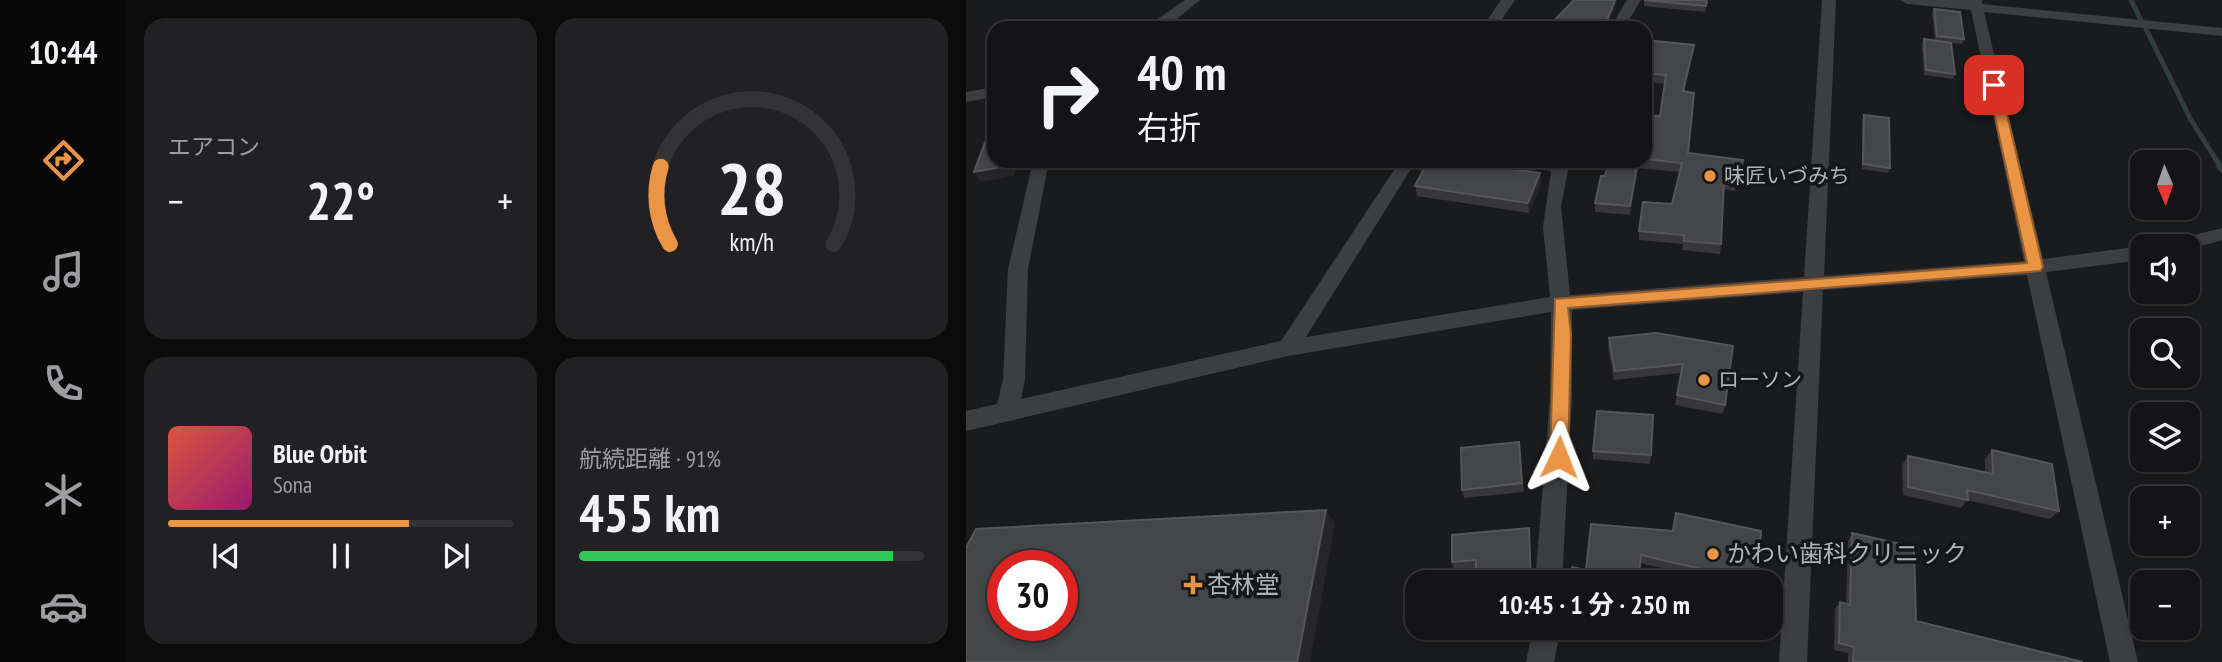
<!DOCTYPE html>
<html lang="ja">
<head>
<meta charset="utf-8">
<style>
  :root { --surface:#141416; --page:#212123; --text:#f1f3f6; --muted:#9d9ea1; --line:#333335; --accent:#ea9445 }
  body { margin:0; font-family:"PT Sans Narrow","Noto Sans JP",sans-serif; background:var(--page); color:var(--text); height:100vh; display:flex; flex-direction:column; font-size:26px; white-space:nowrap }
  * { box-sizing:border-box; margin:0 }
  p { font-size:23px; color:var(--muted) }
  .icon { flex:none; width:38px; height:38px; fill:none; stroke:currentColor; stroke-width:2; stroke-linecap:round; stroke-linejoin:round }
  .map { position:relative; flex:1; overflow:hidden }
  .details { display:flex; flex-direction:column; gap:18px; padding:18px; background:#0b0b0c; width:840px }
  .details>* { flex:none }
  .banner { position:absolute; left:21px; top:21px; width:665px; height:147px; border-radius:21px; box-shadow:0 4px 10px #0003,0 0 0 2px var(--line); background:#141416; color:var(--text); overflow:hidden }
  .needle { width:46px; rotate:178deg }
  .buttons { position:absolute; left:1164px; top:150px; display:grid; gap:14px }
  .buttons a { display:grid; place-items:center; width:70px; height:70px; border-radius:14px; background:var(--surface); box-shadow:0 4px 10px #0003,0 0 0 2px var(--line); font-size:35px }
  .speed { position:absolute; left:21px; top:550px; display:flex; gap:14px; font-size:35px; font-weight:700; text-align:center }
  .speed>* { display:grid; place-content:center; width:91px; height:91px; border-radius:50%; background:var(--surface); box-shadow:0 4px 10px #0003,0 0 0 2px var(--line); line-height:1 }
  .speed .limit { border:10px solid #d22; background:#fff; color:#111 }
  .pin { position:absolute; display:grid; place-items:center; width:60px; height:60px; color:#fff; margin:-30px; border-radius:14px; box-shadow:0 4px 10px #0006 }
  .me { position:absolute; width:77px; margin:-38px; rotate:2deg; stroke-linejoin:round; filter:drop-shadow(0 0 5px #0008) }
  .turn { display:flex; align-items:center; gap:24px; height:147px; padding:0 35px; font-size:32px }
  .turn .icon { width:91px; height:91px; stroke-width:2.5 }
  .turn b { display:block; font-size:49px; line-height:60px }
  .big { font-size:52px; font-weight:700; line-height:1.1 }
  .details .widget { flex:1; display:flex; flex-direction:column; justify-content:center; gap:10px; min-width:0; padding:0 24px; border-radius:21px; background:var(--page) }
  .details .dial { align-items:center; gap:0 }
  .dial svg { height:182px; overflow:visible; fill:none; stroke:var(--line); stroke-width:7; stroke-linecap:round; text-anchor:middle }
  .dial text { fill:var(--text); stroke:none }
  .song { display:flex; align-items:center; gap:21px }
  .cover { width:84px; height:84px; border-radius:10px; background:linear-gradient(135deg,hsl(10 70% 55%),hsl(320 70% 35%)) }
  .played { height:7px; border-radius:4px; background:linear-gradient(90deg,var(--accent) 70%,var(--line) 70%) }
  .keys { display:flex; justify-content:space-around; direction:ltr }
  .heat { display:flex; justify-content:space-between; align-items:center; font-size:38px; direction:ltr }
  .charge { height:10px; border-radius:5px; background:linear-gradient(90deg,#34c759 91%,var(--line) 0) }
  .details .tiles { flex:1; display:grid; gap:18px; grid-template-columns:repeat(2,1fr) }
  .trip { position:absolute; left:439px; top:570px; width:378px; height:70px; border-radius:21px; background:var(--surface); box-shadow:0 4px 10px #0003,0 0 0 2px var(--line); font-weight:700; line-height:70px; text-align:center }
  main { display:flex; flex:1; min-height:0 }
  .menu { display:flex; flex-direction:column; width:126px; justify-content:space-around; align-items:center; background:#080809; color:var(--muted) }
  .menu .icon { width:49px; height:49px }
  .menu .current { color:var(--accent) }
  .menu b { font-size:32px; color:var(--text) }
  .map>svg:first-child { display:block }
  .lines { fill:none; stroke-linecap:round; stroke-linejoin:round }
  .stream-far1 { stroke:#313c40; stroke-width:5 }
  .stream { stroke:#313c40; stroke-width:7 }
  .minor { fill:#3c3e41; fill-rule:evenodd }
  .wall { fill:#37373b }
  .shaded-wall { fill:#262629 }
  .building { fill:#444548; stroke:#54565a; stroke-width:2; fill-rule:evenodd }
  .route { fill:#ea9445; stroke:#98602d; stroke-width:2 }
  .poi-dot { fill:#ea9445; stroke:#151618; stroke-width:2.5 }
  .labels { text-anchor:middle; stroke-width:7; stroke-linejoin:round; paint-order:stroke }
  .poi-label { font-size:21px; fill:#aeb4bb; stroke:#151618; text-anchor:start }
  .near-poi-label { font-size:24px; fill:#aeb4bb; stroke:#151618; text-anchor:start }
</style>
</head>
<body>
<main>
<nav class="menu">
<b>10:44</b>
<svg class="icon current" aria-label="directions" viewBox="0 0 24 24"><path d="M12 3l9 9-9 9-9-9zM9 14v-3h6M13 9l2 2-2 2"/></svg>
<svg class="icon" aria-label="music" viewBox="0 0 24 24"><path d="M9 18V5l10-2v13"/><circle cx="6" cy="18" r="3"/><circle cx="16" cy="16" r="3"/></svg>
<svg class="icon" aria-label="phone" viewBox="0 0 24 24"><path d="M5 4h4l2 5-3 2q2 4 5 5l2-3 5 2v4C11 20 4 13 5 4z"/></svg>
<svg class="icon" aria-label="climate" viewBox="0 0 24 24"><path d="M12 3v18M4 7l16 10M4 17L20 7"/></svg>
<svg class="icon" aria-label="car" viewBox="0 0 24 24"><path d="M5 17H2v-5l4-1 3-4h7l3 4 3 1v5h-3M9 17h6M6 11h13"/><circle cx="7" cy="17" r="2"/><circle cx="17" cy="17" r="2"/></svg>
</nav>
<section class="details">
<div class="tiles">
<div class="widget"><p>エアコン</p>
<div class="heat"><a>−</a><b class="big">22°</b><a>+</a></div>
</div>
<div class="widget dial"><svg viewBox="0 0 100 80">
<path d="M14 69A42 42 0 1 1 86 69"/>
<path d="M14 69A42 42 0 0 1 10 35" stroke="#ea9445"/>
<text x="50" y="56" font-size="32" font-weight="700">28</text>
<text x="50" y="72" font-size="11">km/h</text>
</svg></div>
<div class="widget">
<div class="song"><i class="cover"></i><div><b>Blue Orbit</b><p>Sona</p></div></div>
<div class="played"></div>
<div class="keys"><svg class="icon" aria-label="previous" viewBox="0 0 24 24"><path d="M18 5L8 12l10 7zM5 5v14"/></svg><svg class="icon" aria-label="pause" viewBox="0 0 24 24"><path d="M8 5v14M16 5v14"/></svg><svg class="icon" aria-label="next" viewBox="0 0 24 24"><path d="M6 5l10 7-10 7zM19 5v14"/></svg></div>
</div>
<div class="widget"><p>航続距離 · 91%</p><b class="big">455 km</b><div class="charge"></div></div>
</div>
</section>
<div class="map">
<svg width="1256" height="662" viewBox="0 0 1256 662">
  <rect width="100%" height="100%" fill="#1a1b1d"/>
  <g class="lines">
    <g class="stream-far1">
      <path d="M1165,0L1175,20"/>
      <path d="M1180,29L1224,118L1254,166"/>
    </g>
    <path class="stream" d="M1253,165L1256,169"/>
    <g class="minor">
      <path d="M219,0H234L200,28H179Z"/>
      <path d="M535,0H549L530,28H516Z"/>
      <path d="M661,0H675L658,28H644Z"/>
      <path d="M856,0H870L858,276L1058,261L1005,10L941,4L934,0H1016V4L1256,28V36L1018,12L1077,259L1176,246L1177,247L1176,260L1080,272L1172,662H1144L1061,275L857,290L841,662H813L837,292L606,310V398L596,583H569L584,398L585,312L322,356L0,431V411L31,404L37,380L42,269L67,161H83L62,269L59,380L55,399L315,341L434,161H450L340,337L584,297L577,227L585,171L550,166L542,161H604L595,206L604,295L838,277Z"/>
      <path d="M134,24H157L164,28H127Z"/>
      <path d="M28,87V97L0,102V92Z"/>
      <path d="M1256,228V240L1222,250V247H1199L1201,242Z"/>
      <path d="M567,628H595L588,662H560Z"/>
    </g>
  </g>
  <g class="wall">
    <path d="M678,0H742L739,12L678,6Z"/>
    <path d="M968,9L998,39L996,44L985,43L989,74L987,79L958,75L956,44L958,39L969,41L966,14Z"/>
    <path d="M679,40L728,45L718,92L722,153L777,160L769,191L757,189L755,244L754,254L716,250L717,244L673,240V231L706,204L714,172L672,168L664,215L629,212V203L639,176L643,161H679V115L694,116L699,84L679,82Z"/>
    <path d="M898,115L924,168L922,173L896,169V120Z"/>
    <path d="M510,162V165L575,183L563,213L451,196L449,186Z"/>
    <path d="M690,333L759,405L757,414L709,405L715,373L648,380L642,347L643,338Z"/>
    <path d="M553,442L558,492L498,498L496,490Z"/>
    <path d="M1026,450L1093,511L1084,519L1001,500L995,508L937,495L936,465L942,456L1019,472V459Z"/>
    <path d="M627,451L685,455L684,464L627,459Z"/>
    <path d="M563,528L564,536L510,568L488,570L486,562Z"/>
    <path d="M706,531H795L791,583H761L674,563L620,570Z"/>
    <path d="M886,533L950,621L1117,662H882V653L868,650L869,609L874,602L880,603L882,541Z"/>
    <path d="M597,628H634L633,635L597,629Z"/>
  </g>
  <g class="shaded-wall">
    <path d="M649,0H652L641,28H638Z"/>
    <path d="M728,45L727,53L716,100L717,91Z"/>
    <path d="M42,161H52L48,176L15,182L8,172Z"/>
    <path d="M672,161V168L664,215V206Z"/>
    <path d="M574,173L575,183L563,213L562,203Z"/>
    <path d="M360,510L369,524L344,662H331Z"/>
  </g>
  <g class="building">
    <path d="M608,0H649L638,28L582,27Z"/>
    <path d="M678,0H741L740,6Z"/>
    <path d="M968,9L994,12L998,39L971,36Z"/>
    <path d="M141,24H177L174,28H138Z"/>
    <path d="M958,39L985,43L989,74L960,70Z"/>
    <path d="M679,40L728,45L717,91L728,93L722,153L777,160L771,182L758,180L755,244L718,241V235L673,231L677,202L706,204L716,163L679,159V115L694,116L700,75L679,73Z"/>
    <path d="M898,115L923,118L924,168L897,164Z"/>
    <path d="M28,118V161H42L41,166L8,172Z"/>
    <path d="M462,161H504L510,162L509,164L574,173L562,203L449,186Z"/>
    <path d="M643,161H672L664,206L629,203L635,176H639Z"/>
    <path d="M690,333L767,346L759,405L711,395L717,364L649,371L643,338Z"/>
    <path d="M631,411L687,415L685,455L627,451Z"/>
    <path d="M553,442L556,483L496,490L495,448Z"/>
    <path d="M1026,450L1086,464L1093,511L1001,490L1002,500L942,487V456L1027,474Z"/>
    <path d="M360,510L331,662H0V548L10,529ZM37,565H96V625H37Z"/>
    <path d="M710,513L795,531L791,582L675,555L672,583H603L606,567L620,570L625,524L707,531Z"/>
    <path d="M563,528L565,583H510V560L486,562V535Z"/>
    <path d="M886,533L948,547L950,621L1117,662H887L888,647L873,643L874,602L884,605Z"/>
  </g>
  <path class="route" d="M1028,82L1034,85L1077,267L1074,271L602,308L605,334L602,457L599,463H586L584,457L589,299L1061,263L1022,85Z"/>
  <g class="poi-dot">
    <circle cx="744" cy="176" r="7"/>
    <circle cx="738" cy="380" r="7"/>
    <circle cx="747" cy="554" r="7"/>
    <path d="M223.5 574.5h7v7h7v7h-7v7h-7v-7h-7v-7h7z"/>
  </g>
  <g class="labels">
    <g class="poi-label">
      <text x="758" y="183">味匠いづみち</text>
      <text x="752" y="387">ローソン</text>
    </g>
    <g class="near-poi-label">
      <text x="761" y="562">かわい歯科クリニック</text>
      <text x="241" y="593">杏林堂</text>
    </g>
  </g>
</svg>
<div class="buttons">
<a><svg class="needle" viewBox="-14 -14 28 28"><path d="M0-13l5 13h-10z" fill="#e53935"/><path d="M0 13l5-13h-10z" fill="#9d9ea1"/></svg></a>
<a><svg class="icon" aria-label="sound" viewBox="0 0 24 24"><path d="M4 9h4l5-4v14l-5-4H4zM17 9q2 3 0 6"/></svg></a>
<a><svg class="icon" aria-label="search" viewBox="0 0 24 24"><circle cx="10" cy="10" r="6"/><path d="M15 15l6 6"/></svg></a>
<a><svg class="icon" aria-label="layers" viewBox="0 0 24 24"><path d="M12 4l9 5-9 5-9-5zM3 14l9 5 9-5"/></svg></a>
<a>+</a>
<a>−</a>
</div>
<div class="speed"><div class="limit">30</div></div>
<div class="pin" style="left:1028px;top:85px;background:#d93025"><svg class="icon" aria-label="arrive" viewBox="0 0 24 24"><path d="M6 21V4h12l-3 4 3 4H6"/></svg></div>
<svg class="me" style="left:593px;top:457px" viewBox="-20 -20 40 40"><path d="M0-17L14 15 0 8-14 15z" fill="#ea9445" stroke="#fff" stroke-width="4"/></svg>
<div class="trip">10:45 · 1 分 · 250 m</div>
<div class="banner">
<div class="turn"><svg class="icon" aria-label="right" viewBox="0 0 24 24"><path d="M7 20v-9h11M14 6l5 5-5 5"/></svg><div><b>40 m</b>右折</div></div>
</div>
</div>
</main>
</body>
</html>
